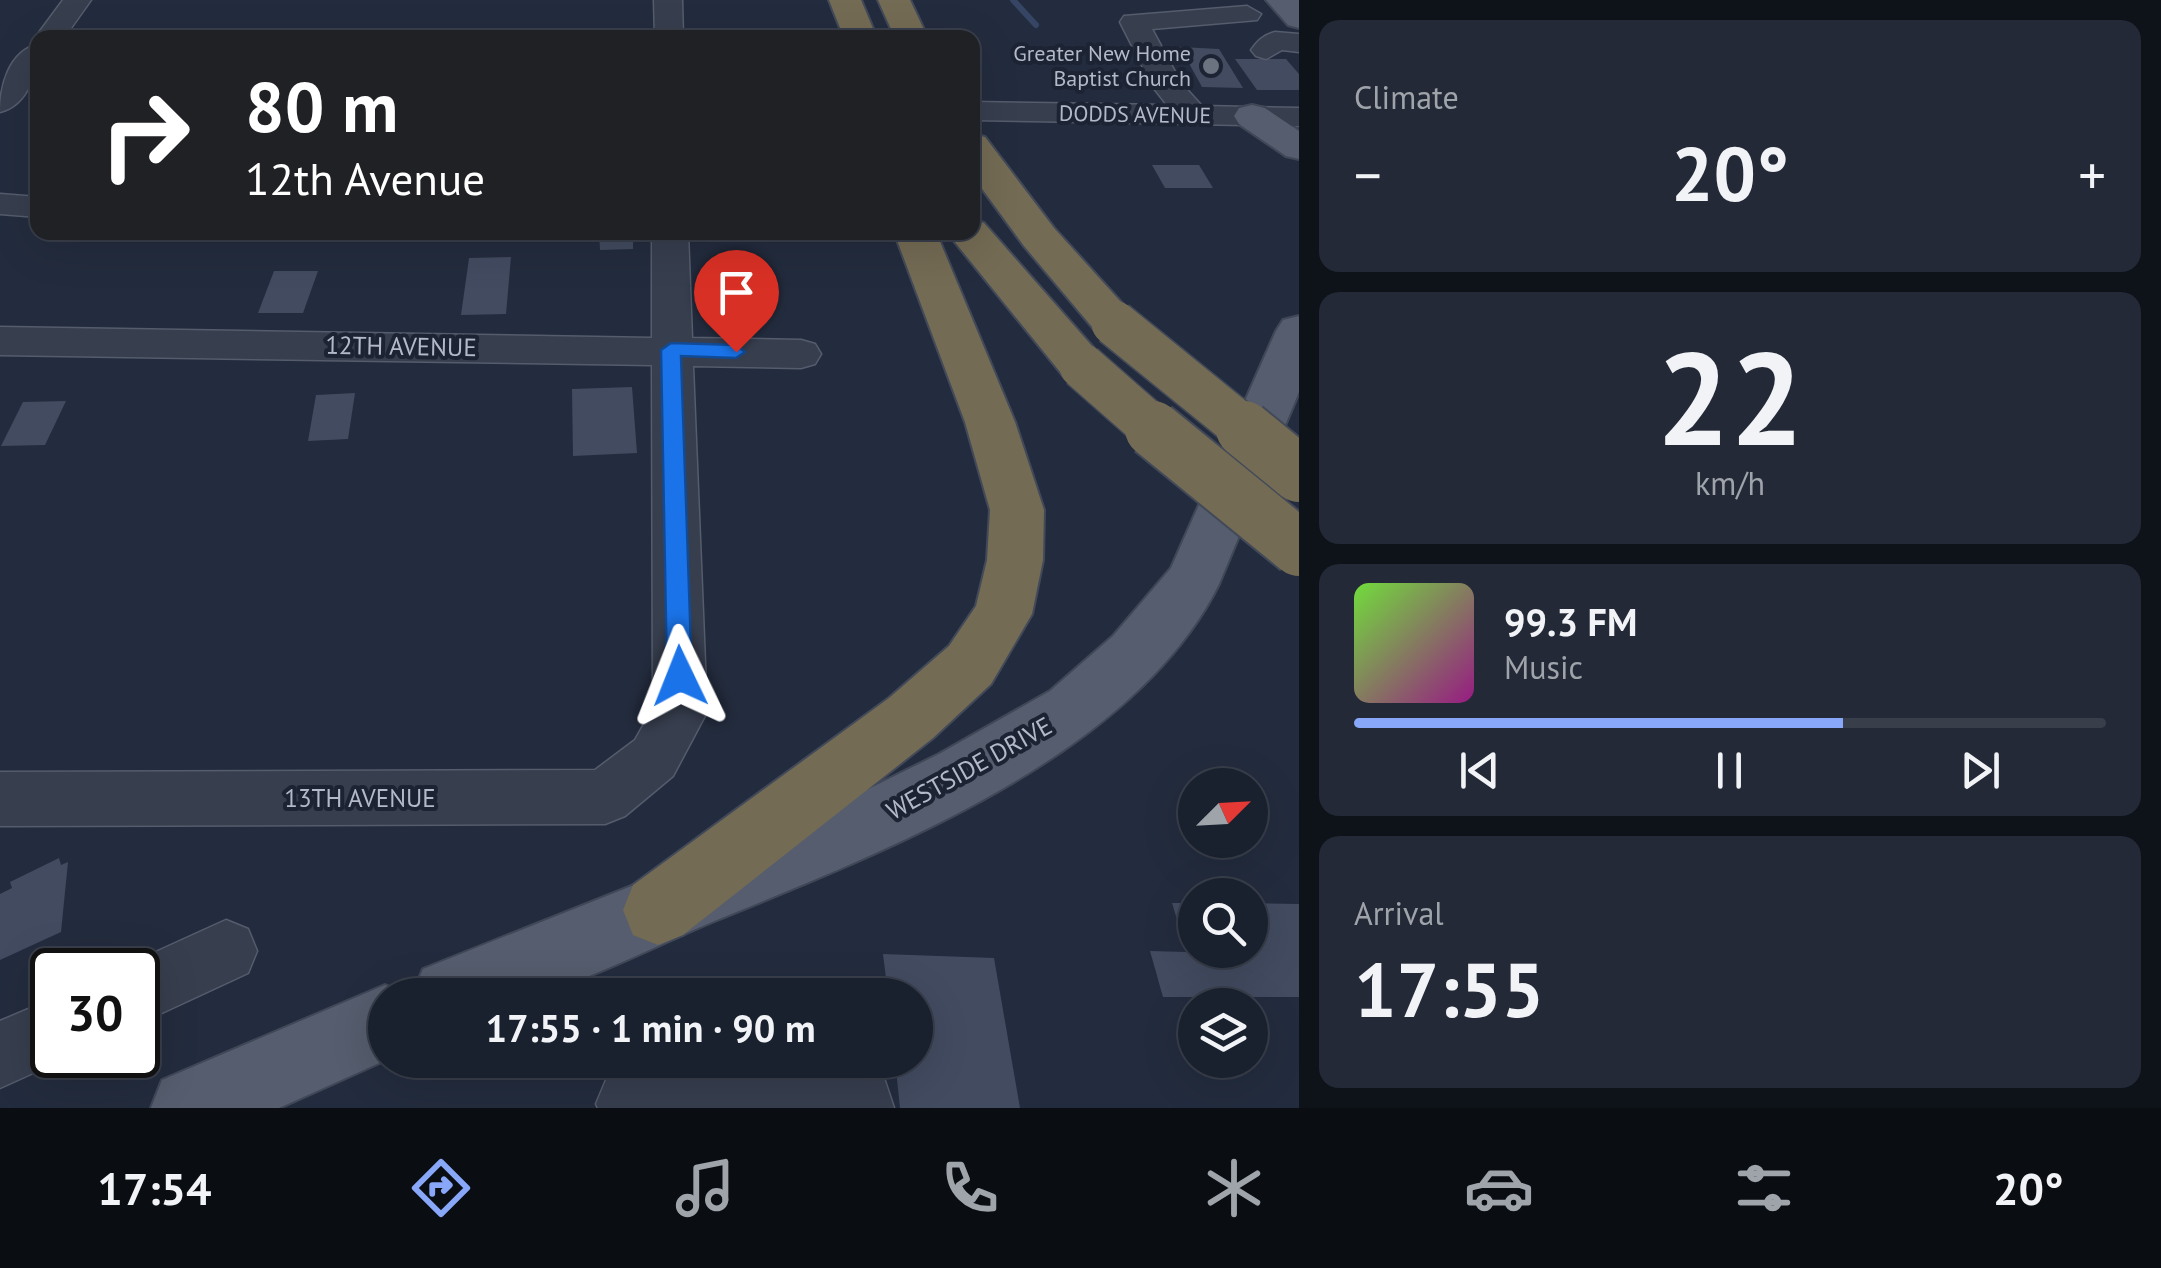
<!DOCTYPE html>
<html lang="en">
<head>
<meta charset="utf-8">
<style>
  :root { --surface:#1a212e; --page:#232936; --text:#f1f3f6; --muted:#9fa3aa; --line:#383e4a; --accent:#88a7f9 }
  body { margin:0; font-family:"PT Sans",sans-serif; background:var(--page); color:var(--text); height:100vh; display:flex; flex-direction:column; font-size:38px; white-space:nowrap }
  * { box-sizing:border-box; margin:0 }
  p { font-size:32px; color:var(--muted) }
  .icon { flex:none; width:55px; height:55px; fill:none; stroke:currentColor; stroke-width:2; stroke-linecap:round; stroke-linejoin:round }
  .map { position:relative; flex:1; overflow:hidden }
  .side { display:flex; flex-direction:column; gap:20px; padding:20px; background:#0e1219; width:862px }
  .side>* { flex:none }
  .guide { position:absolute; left:30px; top:30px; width:950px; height:210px; border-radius:20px; box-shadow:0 10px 40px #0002,0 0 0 2px var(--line); background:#202124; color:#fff; overflow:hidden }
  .needle { width:65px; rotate:66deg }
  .buttons { position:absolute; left:1178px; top:768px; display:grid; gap:20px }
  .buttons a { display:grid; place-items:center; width:90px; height:90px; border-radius:50%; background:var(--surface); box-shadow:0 10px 40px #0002,0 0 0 2px var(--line); font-size:50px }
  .speed { position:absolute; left:30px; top:948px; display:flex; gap:20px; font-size:50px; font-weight:700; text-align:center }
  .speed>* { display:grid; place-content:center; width:130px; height:130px; border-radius:50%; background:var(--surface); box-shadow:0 10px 40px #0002,0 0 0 2px var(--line); line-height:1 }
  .speed .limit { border:5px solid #111; border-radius:15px; background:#fff; color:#111 }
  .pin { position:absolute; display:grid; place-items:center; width:85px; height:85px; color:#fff; margin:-102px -42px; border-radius:50% 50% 50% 0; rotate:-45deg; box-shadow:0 0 10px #0007 }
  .pin .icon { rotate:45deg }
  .me { position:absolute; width:110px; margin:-55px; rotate:358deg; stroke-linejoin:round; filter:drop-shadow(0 0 8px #0008) }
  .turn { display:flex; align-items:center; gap:35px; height:210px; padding:0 50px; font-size:45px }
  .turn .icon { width:130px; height:130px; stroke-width:2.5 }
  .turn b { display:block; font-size:70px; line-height:85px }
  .big { font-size:75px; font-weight:700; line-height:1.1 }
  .side .widget { flex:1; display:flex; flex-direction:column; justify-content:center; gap:15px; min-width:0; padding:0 35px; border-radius:20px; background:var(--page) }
  .side .dial { align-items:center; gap:0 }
  .dial b { font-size:130px; line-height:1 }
  .song { display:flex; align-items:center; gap:30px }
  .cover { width:120px; height:120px; border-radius:15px; background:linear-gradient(135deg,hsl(100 70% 55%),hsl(310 70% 35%)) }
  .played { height:10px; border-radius:5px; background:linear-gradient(90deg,var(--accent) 65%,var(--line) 65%) }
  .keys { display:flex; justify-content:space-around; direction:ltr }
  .heat { display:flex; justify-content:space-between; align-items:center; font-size:55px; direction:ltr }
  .trip { position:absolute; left:368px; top:978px; width:565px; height:100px; border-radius:50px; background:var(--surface); box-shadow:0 10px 40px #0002,0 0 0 2px var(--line); font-weight:700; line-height:100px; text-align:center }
  .dock { display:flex; height:160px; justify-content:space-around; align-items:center; background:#0a0d12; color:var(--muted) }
  .dock .icon { width:70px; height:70px }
  .dock .active { color:var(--accent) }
  .dock b { font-size:45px; color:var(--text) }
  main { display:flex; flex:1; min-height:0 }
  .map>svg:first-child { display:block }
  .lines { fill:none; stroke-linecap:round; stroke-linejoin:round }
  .stream { stroke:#374565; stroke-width:6 }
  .building { fill:#424b60 }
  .minor-casing { stroke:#555c6c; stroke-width:3 }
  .major-casing { stroke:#404757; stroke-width:4 }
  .highway-casing { stroke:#424959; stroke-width:4 }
  .minor { fill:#373e4e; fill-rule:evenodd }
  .major { fill:#555d6e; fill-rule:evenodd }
  .highway { fill:#746b54; fill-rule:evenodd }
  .highway-bridge-far1-casing { stroke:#424959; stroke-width:48; stroke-linecap:butt }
  .highway-bridge-casing { stroke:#424959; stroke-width:60; stroke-linecap:butt }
  .highway-bridge-far1 { stroke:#746b54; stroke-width:45 }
  .highway-bridge { stroke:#746b54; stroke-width:56 }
  .route { fill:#1a73e8; stroke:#114b97; stroke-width:2.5 }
  .worship-dot { fill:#6b7280; stroke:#1c2333; stroke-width:4 }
  .labels { text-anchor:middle; stroke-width:8; stroke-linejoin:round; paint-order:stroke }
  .far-poi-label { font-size:22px; fill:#b3b9c9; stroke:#1c2333; text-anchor:end }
  .far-street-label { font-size:22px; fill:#b3b9c9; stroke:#1c2333 }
  .street-label { font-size:25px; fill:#b3b9c9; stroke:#1c2333 }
</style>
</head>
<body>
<main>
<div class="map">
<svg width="1299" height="1108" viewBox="0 0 1299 1108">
  <rect width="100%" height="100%" fill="#232c3e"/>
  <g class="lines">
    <path class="stream" d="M1013,0L1036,25"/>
  </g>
  <g class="building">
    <path d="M1180,47L1219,49L1243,88L1202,87Z"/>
    <path d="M1235,59H1286L1299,74V90H1257Z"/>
    <path d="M1152,165H1199L1213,188H1165Z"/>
    <path d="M599,232H633V249L600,250Z"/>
    <path d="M511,257L506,314L461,315L469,258Z"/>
    <path d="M274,271H318L303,313H258Z"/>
    <path d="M632,387L637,453L573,456L572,389Z"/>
    <path d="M355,393L348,439L308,441L316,395Z"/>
    <path d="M66,401L45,445L1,446L23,402Z"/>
    <path d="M59,858L61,865L68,862L61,932L0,960V894L12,888L10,882Z"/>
    <path d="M1172,903H1195V950H1250V903L1299,904V997H1163L1150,951L1187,952Z"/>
    <path d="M883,954L994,958L1020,1108H900L895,1060H915V995H888Z"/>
  </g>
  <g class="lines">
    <g class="minor-casing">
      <g id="minor">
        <path d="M63,0H91L64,38H38V42L35,38Z"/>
        <path d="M654,0H682L683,38H655Z"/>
        <path d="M1247,6L1261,14L1257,20L1152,29L1181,83L1202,106L1299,108V126L972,120V102L1167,105L1153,87L1120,22L1124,16Z"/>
        <path d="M1275,32L1299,34V52L1282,50L1266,59L1256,56L1251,50C1258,40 1264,35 1275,32Z"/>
        <path d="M38,44C38,70 29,105 0,112C0,87 8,52 38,44Z"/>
        <path d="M0,194L38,197V217L0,214Z"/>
        <path d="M652,232H688L692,338L801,340L815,344L821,354L815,364L801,368L693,366L707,712L673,776L625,816L605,824L0,826V772L595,770L635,740L653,708L652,365L0,355V327L652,338Z"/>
        <path d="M226,920L248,929L257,951L248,973L138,1024V970H116Z"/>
        <path d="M52,999V1055H73L0,1088V1021Z"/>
        <path d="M859,1065L883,1075L894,1108H598L596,1104L606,1080L630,1070Z"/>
      </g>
    </g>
    <g class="major-casing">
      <g id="major">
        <path d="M1266,0H1299V28L1288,25Z"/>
        <path d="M1252,105L1265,108L1299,131V159L1286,156L1239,124L1234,116L1239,108Z"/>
        <path d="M1299,316V392L1219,584C1134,756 885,851 717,920C659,944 601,975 541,993C513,1002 444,995 412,995L423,969L840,803L939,754L1050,691L1113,636L1171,568L1276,331L1283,320Z"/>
        <path d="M385,985L410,995H385L386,1060L279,1108H151L162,1080Z"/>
      </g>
    </g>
    <g class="highway-casing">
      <g id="highway">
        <path d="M829,0H861L877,38H844Z"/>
        <path d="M878,0H910L928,38H895Z"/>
        <path d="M972,134L985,137L1054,228L1130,312L1137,323L1130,334L1114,338L1098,334L1024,246L972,175Z"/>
        <path d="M972,220L984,223L1099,354L1106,366L1099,378L1082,382L1065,378L954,241L949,232H972Z"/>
        <path d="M894,232H936L1015,422L1044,510L1043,560L1032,614L991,684L933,738L683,935L658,945L633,935L623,910L633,885L889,698L949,646L976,606L987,560L990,510L965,422Z"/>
      </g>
    </g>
    <use href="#minor" class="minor"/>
    <use href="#major" class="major"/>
    <use href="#highway" class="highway"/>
    <g class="highway-bridge-far1-casing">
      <g id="highway-bridge-far1">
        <path d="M1114,323L1247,431"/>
        <path d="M1082,366L1156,431"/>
      </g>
    </g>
    <g class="highway-bridge-casing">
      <g id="highway-bridge">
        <path d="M1153,429L1299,548"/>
        <path d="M1244,429L1299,474"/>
      </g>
    </g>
    <use href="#highway-bridge-far1" class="highway-bridge-far1"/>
    <use href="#highway-bridge" class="highway-bridge"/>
  </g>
  <path class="route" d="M671,343L736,345L745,352L736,358L681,356L692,676L688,684L680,687L671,684L667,676L661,350Z"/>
  <circle class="worship-dot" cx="1211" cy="66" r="10"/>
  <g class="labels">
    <g class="far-poi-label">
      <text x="1191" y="61">Greater New Home<tspan x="1191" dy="25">Baptist Church</tspan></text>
    </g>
    <g class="far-street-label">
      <text transform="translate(1135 114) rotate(1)" y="8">DODDS AVENUE</text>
    </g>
    <g class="street-label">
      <text transform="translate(401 346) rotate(1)" y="9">12TH AVENUE</text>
      <text transform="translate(969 768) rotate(-29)" y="9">WESTSIDE DRIVE</text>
      <text x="360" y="807">13TH AVENUE</text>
    </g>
  </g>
</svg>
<div class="buttons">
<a><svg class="needle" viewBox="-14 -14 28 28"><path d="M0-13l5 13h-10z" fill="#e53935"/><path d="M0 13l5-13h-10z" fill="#9fa3aa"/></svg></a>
<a><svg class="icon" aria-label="search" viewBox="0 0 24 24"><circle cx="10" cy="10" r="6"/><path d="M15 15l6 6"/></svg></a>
<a><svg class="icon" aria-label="layers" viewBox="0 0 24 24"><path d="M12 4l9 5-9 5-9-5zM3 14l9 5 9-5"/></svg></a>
</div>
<div class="speed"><div class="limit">30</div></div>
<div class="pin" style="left:736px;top:352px;background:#d93025"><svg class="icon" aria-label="arrive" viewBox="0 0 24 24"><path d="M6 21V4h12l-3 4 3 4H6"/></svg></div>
<svg class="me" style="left:680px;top:676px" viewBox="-20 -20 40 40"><path d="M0-17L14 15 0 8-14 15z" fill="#1a73e8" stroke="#fff" stroke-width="4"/></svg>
<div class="trip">17:55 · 1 min · 90 m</div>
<div class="guide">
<div class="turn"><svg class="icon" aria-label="right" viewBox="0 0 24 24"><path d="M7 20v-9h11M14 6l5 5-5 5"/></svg><div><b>80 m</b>12th Avenue</div></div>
</div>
</div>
<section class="side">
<div class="widget"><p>Climate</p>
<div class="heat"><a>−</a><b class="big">20°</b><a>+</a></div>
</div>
<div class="widget dial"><b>22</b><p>km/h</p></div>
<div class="widget">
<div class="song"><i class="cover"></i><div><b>99.3 FM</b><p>Music</p></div></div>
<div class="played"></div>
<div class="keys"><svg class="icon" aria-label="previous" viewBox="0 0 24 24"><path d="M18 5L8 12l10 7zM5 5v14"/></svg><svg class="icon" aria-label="pause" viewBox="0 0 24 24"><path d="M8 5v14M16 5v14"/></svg><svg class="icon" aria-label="next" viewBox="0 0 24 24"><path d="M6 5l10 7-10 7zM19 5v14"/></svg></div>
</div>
<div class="widget"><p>Arrival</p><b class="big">17:55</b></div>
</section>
</main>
<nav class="dock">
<b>17:54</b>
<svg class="icon active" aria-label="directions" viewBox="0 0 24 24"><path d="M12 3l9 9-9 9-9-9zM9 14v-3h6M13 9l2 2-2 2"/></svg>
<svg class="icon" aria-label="music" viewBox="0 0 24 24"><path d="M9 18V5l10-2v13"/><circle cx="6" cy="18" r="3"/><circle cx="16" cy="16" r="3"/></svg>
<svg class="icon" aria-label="phone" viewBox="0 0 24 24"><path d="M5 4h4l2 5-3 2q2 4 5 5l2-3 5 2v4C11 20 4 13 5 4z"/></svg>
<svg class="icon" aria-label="climate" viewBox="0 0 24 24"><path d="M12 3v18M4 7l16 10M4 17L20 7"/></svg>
<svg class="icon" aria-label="car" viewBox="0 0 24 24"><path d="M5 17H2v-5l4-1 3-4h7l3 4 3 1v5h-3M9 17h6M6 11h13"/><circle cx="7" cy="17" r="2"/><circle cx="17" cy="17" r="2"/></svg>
<svg class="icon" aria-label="filters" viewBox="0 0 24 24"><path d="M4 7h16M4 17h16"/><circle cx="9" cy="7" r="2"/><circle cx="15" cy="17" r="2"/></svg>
<b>20°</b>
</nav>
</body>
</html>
